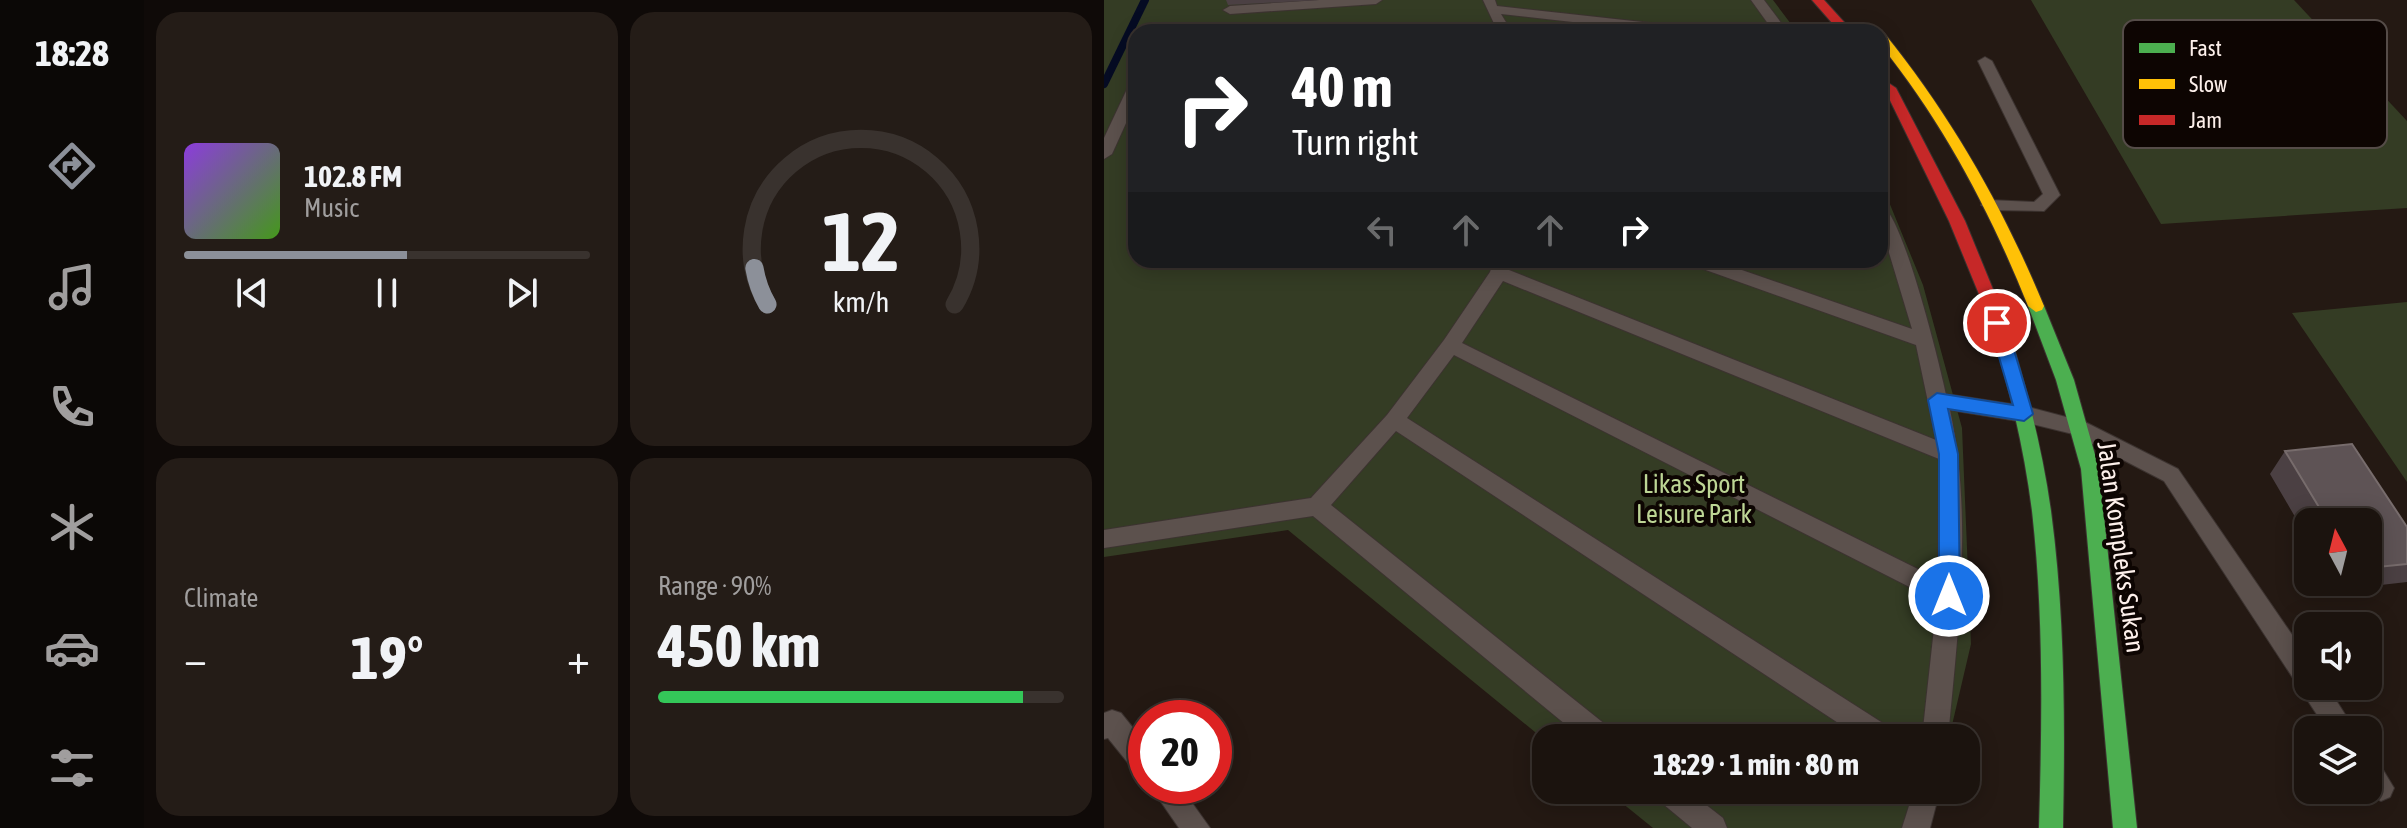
<!DOCTYPE html>
<html lang="en">
<head>
<meta charset="utf-8">
<style>
  :root { --surface:#1b130e; --page:#241c17; --text:#f1f3f6; --muted:#a09e9e; --line:#39322e; --accent:#8c9099 }
  body { margin:0; font-family:"Asap Condensed",sans-serif; background:var(--page); color:var(--text); height:100vh; display:flex; flex-direction:column; font-size:30px; white-space:nowrap }
  * { box-sizing:border-box; margin:0 }
  p { font-size:26px; color:var(--muted) }
  .icon { flex:none; width:44px; height:44px; fill:none; stroke:currentColor; stroke-width:2; stroke-linecap:round; stroke-linejoin:round }
  .map { position:relative; flex:1; overflow:hidden }
  .sheet { display:flex; flex-direction:column; gap:12px; padding:12px; background:#0f0a08; width:960px }
  .sheet>* { flex:none }
  .guide { position:absolute; left:24px; top:24px; width:760px; height:244px; border-radius:24px; box-shadow:0 4px 20px #0003,0 0 0 2px var(--line); background:#202124; color:#fff; overflow:hidden }
  .needle { width:52px; rotate:353deg }
  .buttons { position:absolute; left:1190px; top:508px; display:grid; gap:16px }
  .buttons a { display:grid; place-items:center; width:88px; height:88px; border-radius:16px; background:var(--surface); box-shadow:0 4px 20px #0003,0 0 0 2px var(--line); font-size:40px }
  .speed { position:absolute; left:24px; top:700px; display:flex; gap:16px; font-size:40px; font-weight:700; text-align:center }
  .speed>* { display:grid; place-content:center; width:104px; height:104px; border-radius:50%; background:var(--surface); box-shadow:0 4px 20px #0003,0 0 0 2px var(--line); line-height:1 }
  .speed .limit { border:12px solid #d22; background:#fff; color:#111 }
  .pin { position:absolute; display:grid; place-items:center; width:68px; height:68px; color:#fff; margin:-34px; border:4px solid #fff; border-radius:50%; box-shadow:0 2px 8px #0007 }
  .me { position:absolute; width:88px; margin:-44px; rotate:0deg; stroke-linejoin:round; filter:drop-shadow(0 0 6px #0008) }
  .turn { display:flex; align-items:center; gap:28px; height:168px; padding:0 32px; font-size:36px }
  .turn .icon { width:104px; height:104px; stroke-width:2.5 }
  .turn b { display:block; font-size:56px; line-height:68px }
  .lanes { display:flex; align-items:center; height:76px; padding:0 32px; background:#0003; justify-content:center; gap:40px; direction:ltr }
  .lanes .off { opacity:.35 }
  .big { font-size:60px; font-weight:700; line-height:1.1 }
  .sheet .card { flex:1; display:flex; flex-direction:column; justify-content:center; gap:12px; min-width:0; padding:0 28px; border-radius:24px; background:var(--page) }
  .sheet .dial { align-items:center; gap:0 }
  .dial svg { height:208px; overflow:visible; fill:none; stroke:var(--line); stroke-width:7; stroke-linecap:round; text-anchor:middle }
  .dial text { fill:var(--text); stroke:none }
  .song { display:flex; align-items:center; gap:24px }
  .cover { width:96px; height:96px; border-radius:12px; background:linear-gradient(135deg,hsl(270 70% 55%),hsl(100 70% 35%)) }
  .played { height:8px; border-radius:4px; background:linear-gradient(90deg,var(--accent) 55%,var(--line) 55%) }
  .keys { display:flex; justify-content:space-around; direction:ltr }
  .heat { display:flex; justify-content:space-between; align-items:center; font-size:44px; direction:ltr }
  .charge { height:12px; border-radius:6px; background:linear-gradient(90deg,#34c759 90%,var(--line) 0) }
  .sheet .tiles { flex:1; display:grid; gap:12px; grid-template-columns:repeat(2,1fr) }
  .trip { position:absolute; left:428px; top:724px; width:448px; height:80px; border-radius:24px; background:var(--surface); box-shadow:0 4px 20px #0003,0 0 0 2px var(--line); font-weight:700; line-height:80px; text-align:center }
  main { display:flex; flex:1; min-height:0 }
  .dock { display:flex; flex-direction:column; width:144px; justify-content:space-around; align-items:center; background:#0b0806; color:var(--muted) }
  .dock .icon { width:56px; height:56px }
  .dock .on { color:var(--accent) }
  .dock b { font-size:36px; color:var(--text) }
  .map>svg:first-child { display:block }
  .green { fill:#343c24 }
  .lines { fill:none; stroke-linecap:round; stroke-linejoin:round }
  .stream { stroke:#050b23; stroke-width:8 }
  .lane-casing { stroke:#3c3330; stroke-width:2 }
  .fast-casing { stroke:#3c3330; stroke-width:2 }
  .slow-casing { stroke:#3c3330; stroke-width:2 }
  .jam-casing { stroke:#3c3330; stroke-width:2 }
  .lane { fill:#5c514d; fill-rule:evenodd }
  .fast { fill:#4caf50; fill-rule:evenodd }
  .slow { fill:#ffc107; fill-rule:evenodd }
  .jam { fill:#c62828; fill-rule:evenodd }
  .wall { fill:#4b4043 }
  .building { fill:#5e5355; stroke:#776c6c; stroke-width:2 }
  .route { fill:#1a73e8; stroke:#114b97; stroke-width:2 }
  .labels { text-anchor:middle; stroke-width:8; stroke-linejoin:round; paint-order:stroke }
  .park-label { font-size:26px; fill:#bdd595; stroke:#0d0502 }
  .street-label { font-size:26px; fill:#fdf0eb; stroke:#0d0502 }
  .key { fill:#0d0502; stroke:#554c48; stroke-width:2 }
  .key-label { font-size:22px; fill:#fdf0eb }
</style>
</head>
<body>
<main>
<nav class="dock">
<b>18:28</b>
<svg class="icon on" aria-label="directions" viewBox="0 0 24 24"><path d="M12 3l9 9-9 9-9-9zM9 14v-3h6M13 9l2 2-2 2"/></svg>
<svg class="icon" aria-label="music" viewBox="0 0 24 24"><path d="M9 18V5l10-2v13"/><circle cx="6" cy="18" r="3"/><circle cx="16" cy="16" r="3"/></svg>
<svg class="icon" aria-label="phone" viewBox="0 0 24 24"><path d="M5 4h4l2 5-3 2q2 4 5 5l2-3 5 2v4C11 20 4 13 5 4z"/></svg>
<svg class="icon" aria-label="climate" viewBox="0 0 24 24"><path d="M12 3v18M4 7l16 10M4 17L20 7"/></svg>
<svg class="icon" aria-label="car" viewBox="0 0 24 24"><path d="M5 17H2v-5l4-1 3-4h7l3 4 3 1v5h-3M9 17h6M6 11h13"/><circle cx="7" cy="17" r="2"/><circle cx="17" cy="17" r="2"/></svg>
<svg class="icon" aria-label="filters" viewBox="0 0 24 24"><path d="M4 7h16M4 17h16"/><circle cx="9" cy="7" r="2"/><circle cx="15" cy="17" r="2"/></svg>
</nav>
<section class="sheet">
<div class="tiles">
<div class="card">
<div class="song"><i class="cover"></i><div><b>102.8 FM</b><p>Music</p></div></div>
<div class="played"></div>
<div class="keys"><svg class="icon" aria-label="previous" viewBox="0 0 24 24"><path d="M18 5L8 12l10 7zM5 5v14"/></svg><svg class="icon" aria-label="pause" viewBox="0 0 24 24"><path d="M8 5v14M16 5v14"/></svg><svg class="icon" aria-label="next" viewBox="0 0 24 24"><path d="M6 5l10 7-10 7zM19 5v14"/></svg></div>
</div>
<div class="card dial"><svg viewBox="0 0 100 80">
<path d="M14 69A42 42 0 1 1 86 69"/>
<path d="M14 69A42 42 0 0 1 9 55" stroke="#8c9099"/>
<text x="50" y="56" font-size="32" font-weight="700">12</text>
<text x="50" y="72" font-size="11">km/h</text>
</svg></div>
<div class="card"><p>Climate</p>
<div class="heat"><a>−</a><b class="big">19°</b><a>+</a></div>
</div>
<div class="card"><p>Range · 90%</p><b class="big">450 km</b><div class="charge"></div></div>
</div>
</section>
<div class="map">
<svg width="1303" height="828" viewBox="0 0 1303 828">
  <rect width="100%" height="100%" fill="#241913"/>
  <g class="green">
    <path d="M0,0H669L693,32H32V260H776V180L819,285L858,428L867,644L845,738H442V741L184,530L0,557Z"/>
    <path d="M927,0H1190L1303,121V208L1057,224Z"/>
    <path d="M1303,302V482L1188,313Z"/>
    <path d="M502,790H832L823,828H549Z"/>
  </g>
  <g class="lines">
    <path class="stream" d="M0,84L41,0"/>
    <g class="lane-casing">
      <g id="lane">
        <path d="M215,0H278L272,4L126,14L119,10L126,6Z"/>
        <path d="M379,0H391L393,6L593,28L600,32H557L397,14L408,32H394Z"/>
        <path d="M647,0H660L684,32H670Z"/>
        <path d="M881,57L888,61L956,195L940,211L885,210L877,205L885,200L930,202L939,194L874,61Z"/>
        <path d="M32,83V101L8,154L0,159V138L24,87Z"/>
        <path d="M776,204C798,210 836,366 842,394L920,406L981,422L1074,469L1204,658V686H1223L1251,730H1223L1060,481L969,434L920,422L846,410C869,516 854,630 844,738H818L833,601L350,355L303,418L788,729L792,738H757L292,431L227,505L507,729L511,738H478L209,516L0,548V530L207,498L283,415L340,340L386,272L390,260H408L405,270L832,440L812,345L585,264L582,260H609L808,329L783,246L776,244ZM399,281L835,459L834,579L358,343Z"/>
        <path d="M8,710L17,713L42,744V778L33,774L4,738L0,739V713Z"/>
        <path d="M1264,756L1273,760L1290,788L1286,797L1277,801C1258,793 1264,775 1264,756Z"/>
        <path d="M46,786H76L106,828H75Z"/>
        <path d="M549,790H583L619,818L623,828H588L553,799Z"/>
        <path d="M810,790H836L826,828H798Z"/>
      </g>
    </g>
    <g class="fast-casing">
      <g id="fast">
        <path d="M932,300L940,306L970,380L995,469L1033,828H1009L977,469L952,380L924,306Z"/>
        <path d="M894,315L902,321C921,383 938,446 947,511C961,616 961,722 959,828H935C938,722 940,617 928,511C920,446 904,384 886,321Z"/>
      </g>
    </g>
    <g class="slow-casing">
      <path id="slow" d="M776,32L780,33C848,117 899,207 940,306L938,310L932,312L924,306C886,211 840,124 776,44Z"/>
    </g>
    <g class="jam-casing">
      <g id="jam">
        <path d="M708,0H720L749,32H736Z"/>
        <path d="M786,84L792,88L861,221L902,321L900,325L894,327L886,321L845,221L780,88Z"/>
      </g>
    </g>
    <use href="#lane" class="lane"/>
    <use href="#fast" class="fast"/>
    <use href="#slow" class="slow"/>
    <use href="#jam" class="jam"/>
  </g>
  <g class="wall">
    <path d="M122,0H215L124,5Z"/>
    <path d="M1181,451L1303,527V582L1233,590L1229,582H1264V522H1204V539L1166,474Z"/>
  </g>
  <path class="building" d="M1248,444L1303,527V564L1264,568V522H1224L1181,451Z"/>
  <path class="route" d="M893,317L902,323L929,414L920,421L844,409L854,454L856,596L853,602L845,605L838,602L835,596V454L824,400L833,393L909,405L885,323Z"/>
  <g class="labels">
    <g class="park-label">
      <text x="590" y="493">Likas Sport<tspan x="590" dy="30">Leisure Park</tspan></text>
    </g>
    <g class="street-label">
      <text transform="translate(1017 547) rotate(82)" y="9">Jalan Kompleks Sukan</text>
    </g>
  </g>
  <rect x="1019" y="20" width="264" height="128" rx="12" class="key"/>
  <rect x="1035" y="43" width="36" height="10" fill="#4caf50"/>
  <rect x="1035" y="79" width="36" height="10" fill="#ffc107"/>
  <rect x="1035" y="115" width="36" height="10" fill="#c62828"/>
  <g class="key-label">
    <text x="1085" y="56">Fast</text>
    <text x="1085" y="92">Slow</text>
    <text x="1085" y="128">Jam</text>
  </g>
</svg>
<div class="buttons">
<a><svg class="needle" viewBox="-14 -14 28 28"><path d="M0-13l5 13h-10z" fill="#e53935"/><path d="M0 13l5-13h-10z" fill="#a09e9e"/></svg></a>
<a><svg class="icon" aria-label="sound" viewBox="0 0 24 24"><path d="M4 9h4l5-4v14l-5-4H4zM17 9q2 3 0 6"/></svg></a>
<a><svg class="icon" aria-label="layers" viewBox="0 0 24 24"><path d="M12 4l9 5-9 5-9-5zM3 14l9 5 9-5"/></svg></a>
</div>
<div class="speed"><div class="limit">20</div></div>
<div class="pin" style="left:893px;top:323px;background:#d93025"><svg class="icon" aria-label="arrive" viewBox="0 0 24 24"><path d="M6 21V4h12l-3 4 3 4H6"/></svg></div>
<svg class="me" style="left:845px;top:596px" viewBox="-20 -20 40 40"><circle r="17" fill="#1a73e8" stroke="#fff" stroke-width="3"/><path d="M0-11L8 9 0 5-8 9z" fill="#fff"/></svg>
<div class="trip">18:29 · 1 min · 80 m</div>
<div class="guide">
<div class="turn"><svg class="icon" aria-label="right" viewBox="0 0 24 24"><path d="M7 20v-9h11M14 6l5 5-5 5"/></svg><div><b>40 m</b>Turn right</div></div>
<div class="lanes"><svg class="icon off" aria-label="left" viewBox="0 0 24 24"><path d="M17 20v-9H6M10 6l-5 5 5 5"/></svg><svg class="icon off" aria-label="ahead" viewBox="0 0 24 24"><path d="M12 20V5M6 11l6-6 6 6"/></svg><svg class="icon off" aria-label="ahead" viewBox="0 0 24 24"><path d="M12 20V5M6 11l6-6 6 6"/></svg><svg class="icon" aria-label="right" viewBox="0 0 24 24"><path d="M7 20v-9h11M14 6l5 5-5 5"/></svg></div>
</div>
</div>
</main>
</body>
</html>
